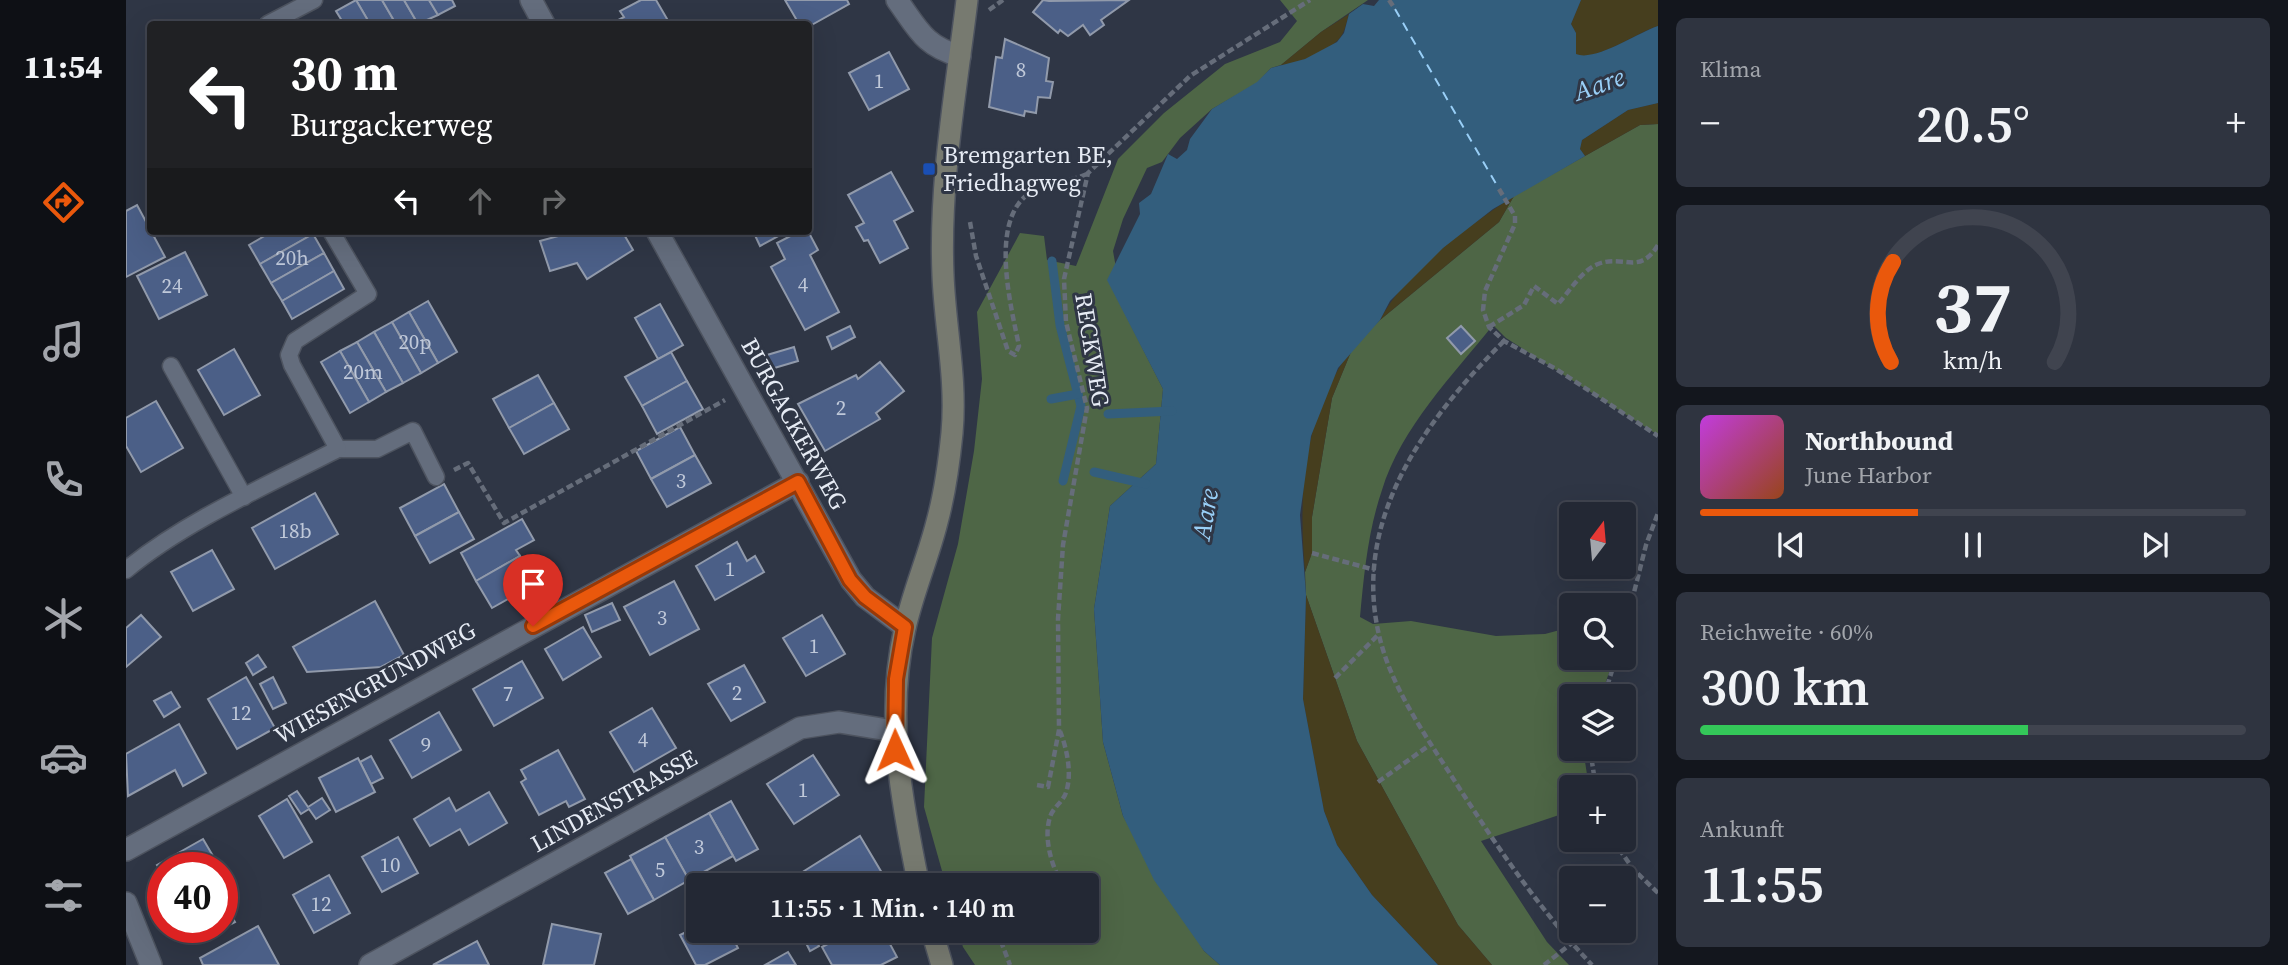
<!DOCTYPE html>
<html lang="de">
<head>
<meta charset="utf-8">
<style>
  :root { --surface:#232834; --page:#2f3440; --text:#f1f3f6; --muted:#a3a6ac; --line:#40444f; --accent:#ea580c }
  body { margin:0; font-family:"Source Serif 4",serif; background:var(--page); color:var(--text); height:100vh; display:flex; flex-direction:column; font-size:26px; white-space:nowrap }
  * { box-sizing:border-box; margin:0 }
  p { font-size:23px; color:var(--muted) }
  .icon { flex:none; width:38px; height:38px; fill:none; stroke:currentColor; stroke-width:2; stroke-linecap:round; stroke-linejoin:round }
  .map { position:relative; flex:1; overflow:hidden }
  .details { display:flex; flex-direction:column; gap:18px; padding:18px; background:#13161d; width:630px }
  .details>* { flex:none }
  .top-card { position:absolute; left:21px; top:21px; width:665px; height:214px; border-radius:7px; box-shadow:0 7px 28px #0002,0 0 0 2px var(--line); background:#202124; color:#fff; overflow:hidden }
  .needle { width:46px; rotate:16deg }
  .controls { position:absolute; left:1433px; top:502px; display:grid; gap:14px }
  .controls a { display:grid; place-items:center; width:77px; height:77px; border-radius:7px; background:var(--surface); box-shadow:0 7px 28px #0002,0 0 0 2px var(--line); font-size:35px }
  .speed { position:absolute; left:21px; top:852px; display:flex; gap:14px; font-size:35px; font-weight:700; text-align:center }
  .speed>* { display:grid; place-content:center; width:91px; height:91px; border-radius:50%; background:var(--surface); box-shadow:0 7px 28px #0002,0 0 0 2px var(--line); line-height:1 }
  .speed .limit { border:10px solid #d22; background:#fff; color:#111 }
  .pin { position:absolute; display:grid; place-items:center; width:60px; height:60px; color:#fff; margin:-72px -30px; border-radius:50% 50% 50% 0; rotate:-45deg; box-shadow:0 0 7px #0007 }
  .pin .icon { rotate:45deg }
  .me { position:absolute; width:77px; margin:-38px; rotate:359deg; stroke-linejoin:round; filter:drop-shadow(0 0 5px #0008) }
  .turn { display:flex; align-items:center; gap:24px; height:147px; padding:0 28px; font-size:32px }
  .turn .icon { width:91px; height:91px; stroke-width:2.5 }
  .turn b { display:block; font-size:49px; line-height:60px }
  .lanes { display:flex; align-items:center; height:66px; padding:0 28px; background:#0003; justify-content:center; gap:35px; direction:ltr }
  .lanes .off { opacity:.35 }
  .big { font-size:52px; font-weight:600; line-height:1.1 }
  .details .tile { flex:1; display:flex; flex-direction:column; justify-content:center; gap:10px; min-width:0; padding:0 24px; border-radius:10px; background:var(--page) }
  .details .dial { align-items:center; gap:0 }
  .dial svg { height:182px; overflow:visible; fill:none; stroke:var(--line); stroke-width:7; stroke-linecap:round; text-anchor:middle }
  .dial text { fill:var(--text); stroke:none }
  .song { display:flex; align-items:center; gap:21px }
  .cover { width:84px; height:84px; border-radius:10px; background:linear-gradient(135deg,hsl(290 70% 55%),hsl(20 70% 35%)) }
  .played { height:7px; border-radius:4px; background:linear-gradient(90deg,var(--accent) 40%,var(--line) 40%) }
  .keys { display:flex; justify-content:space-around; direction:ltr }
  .heat { display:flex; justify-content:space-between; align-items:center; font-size:38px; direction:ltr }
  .charge { height:10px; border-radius:5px; background:linear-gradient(90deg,#34c759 60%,var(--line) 0) }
  .trip { position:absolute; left:560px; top:873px; width:413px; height:70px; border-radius:7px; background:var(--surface); box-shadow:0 7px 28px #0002,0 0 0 2px var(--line); font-weight:600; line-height:70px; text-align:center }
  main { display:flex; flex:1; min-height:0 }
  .dock { display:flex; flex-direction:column; width:126px; justify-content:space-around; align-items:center; background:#0e1015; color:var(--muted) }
  .dock .icon { width:49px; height:49px }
  .dock .on { color:var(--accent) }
  .dock b { font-size:32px; color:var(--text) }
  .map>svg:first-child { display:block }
  .green { fill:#4e6646 }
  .sand { fill:#463e1e }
  .water { fill:#335e7d }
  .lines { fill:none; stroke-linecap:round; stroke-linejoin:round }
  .stream { stroke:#335e7d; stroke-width:9 }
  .ferry { stroke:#99cff7; stroke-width:2; stroke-dasharray:9 7; stroke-linecap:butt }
  .building { fill:#4b5f87; stroke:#919aab; stroke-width:2 }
  .lane-casing { stroke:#4d535f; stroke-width:19 }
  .street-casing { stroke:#4d535f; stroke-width:24 }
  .secondary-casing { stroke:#4d535f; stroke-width:24 }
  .path { stroke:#666d7a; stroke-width:4.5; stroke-dasharray:7 3.5; stroke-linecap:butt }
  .lane { stroke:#646d7d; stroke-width:16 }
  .street { stroke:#646d7d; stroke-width:21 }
  .secondary { stroke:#777a70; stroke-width:21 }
  .route-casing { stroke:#983908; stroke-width:18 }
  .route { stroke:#ea580c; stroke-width:12 }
  .transit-dot { fill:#1a4fb4; stroke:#2f3645; stroke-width:2.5 }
  .labels { text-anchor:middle; stroke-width:6; stroke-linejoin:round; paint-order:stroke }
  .number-label { font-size:21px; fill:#bfc8d9 }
  .poi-label { font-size:24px; fill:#e6ebf4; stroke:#2f3645; text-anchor:start }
  .street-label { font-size:24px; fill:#e6ebf4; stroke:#2f3645 }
  .water-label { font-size:26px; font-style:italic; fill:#99cff7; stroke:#2f3645 }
</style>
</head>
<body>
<main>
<nav class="dock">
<b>11:54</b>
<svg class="icon on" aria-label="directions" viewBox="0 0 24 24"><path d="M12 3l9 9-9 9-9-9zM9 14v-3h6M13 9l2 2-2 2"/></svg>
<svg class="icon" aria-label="music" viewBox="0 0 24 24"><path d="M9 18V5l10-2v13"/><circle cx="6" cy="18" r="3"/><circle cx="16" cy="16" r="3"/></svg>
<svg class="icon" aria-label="phone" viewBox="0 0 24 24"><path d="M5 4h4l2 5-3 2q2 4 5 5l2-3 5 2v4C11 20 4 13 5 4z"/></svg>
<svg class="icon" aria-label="climate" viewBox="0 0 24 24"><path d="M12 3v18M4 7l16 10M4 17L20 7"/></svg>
<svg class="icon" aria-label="car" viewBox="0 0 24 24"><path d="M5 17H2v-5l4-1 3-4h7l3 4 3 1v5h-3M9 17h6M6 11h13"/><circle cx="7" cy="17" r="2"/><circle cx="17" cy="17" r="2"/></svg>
<svg class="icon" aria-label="filters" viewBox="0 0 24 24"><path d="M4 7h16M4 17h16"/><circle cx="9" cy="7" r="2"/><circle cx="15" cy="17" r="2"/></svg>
</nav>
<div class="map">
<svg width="1532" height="965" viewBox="0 0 1532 965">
  <rect width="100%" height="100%" fill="#2f3645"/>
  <g class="green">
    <path d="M1154,0H1242L1195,32L1155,65L1145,68L1131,83L1086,109L1054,138L1036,162L1021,168L997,219L987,251L990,268L982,280L1037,389L1030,464L984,506L968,609L977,742L997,816L1078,951L1094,965H849L837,947L832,931H961V886L820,885L798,807L806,638L832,544L848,451L856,379L851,312L894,233L918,236L921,260L950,266L992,159L1038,113L1099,64L1154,42L1171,21Z"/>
    <path d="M1532,124V435L1380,338L1367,325C1327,375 1275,428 1256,490C1242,531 1238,574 1234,617L1247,624L1285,621L1370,636L1419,634L1445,627L1446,658H1488L1475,696H1446V749H1457L1463,787L1446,788L1445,811L1355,841L1421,942L1443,965H1366L1332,925L1231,741L1180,595L1179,572L1186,553V517L1206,398L1227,347L1254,320L1373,222L1388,196L1514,125Z"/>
  </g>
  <g class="sand">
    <path d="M1455,0H1532V26C1510,33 1470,62 1450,55V33L1445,24Z"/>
    <path d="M1223,14C1220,23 1219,33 1212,40C1200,52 1173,64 1155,65L1195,32Z"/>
    <path d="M1532,103V124L1514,125L1459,156L1454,149L1456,140L1502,110Z"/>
    <path d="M1388,196L1373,222L1254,320C1280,270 1342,226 1388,196Z"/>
    <path d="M1227,347L1206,398L1186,517V553L1179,572C1172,491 1177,415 1227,347Z"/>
    <path d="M1180,595L1231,741L1332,925L1366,965H1312L1246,895L1211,845L1198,811L1177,699Z"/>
  </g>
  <path class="water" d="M1253,0H1455L1445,24L1450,33V54C1469,62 1511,33 1532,26V103L1502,110L1456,140L1454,149L1459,156L1367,209L1317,248L1264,301L1254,320L1212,368L1185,436L1174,515L1180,595L1177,699L1198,811L1211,845L1246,895L1312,965H1094L1078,951L1028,880L997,816L977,742L968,609L984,506L1030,464L1037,389L981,280L1014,214L1013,203L1025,194L1042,154L1051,159L1061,150L1064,139L1086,109L1131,82L1145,68L1179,59L1211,42L1218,33L1223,14L1237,4L1248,6Z"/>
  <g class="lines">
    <g class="stream">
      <path d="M926,261L934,325L955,406L937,481"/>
      <path d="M925,399L952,394"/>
      <path d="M982,414L1046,411"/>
      <path d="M968,472L1020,484"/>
    </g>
    <path class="ferry" d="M1269,9L1373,189"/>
  </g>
  <g class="building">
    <path d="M230,0H256L270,24H244Z"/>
    <path d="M230,0L244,24H218L210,11Z"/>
    <path d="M256,0H278L292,24H270Z"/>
    <path d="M278,0H303L312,15L292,24Z"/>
    <path d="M303,0H326L329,6L312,15Z"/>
    <path d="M515,0H530L544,24H495L492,20L498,17L494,11Z"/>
    <path d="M659,0H721L723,4L682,27L673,24Z"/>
    <path d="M917,0L923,1L1003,0L975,20L978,25L964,35L957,25L942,36L934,30L932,33L907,12Z"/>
    <path d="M879,39L923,58L920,81L927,82L924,98L912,97L910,113L899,111L898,116L863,107L870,57L876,58Z"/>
    <path d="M763,52L783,89L743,110L723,73Z"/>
    <path d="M765,172L787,211L768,221L782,248L754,263L742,240L738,241L730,227L738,223L722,195Z"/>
    <path d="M11,205L39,257L0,277V211Z"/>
    <path d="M147,231H185L187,234L134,264L123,245Z"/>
    <path d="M438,231H496L507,250L461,279L451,263L424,271L414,241L440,234Z"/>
    <path d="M627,231H660V232L634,246Z"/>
    <path d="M674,231H682L692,250L684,255L713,312L679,330L645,267L659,259L651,243Z"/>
    <path d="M187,234L198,253L145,283L134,264Z"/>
    <path d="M59,252L81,295L33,319L11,276Z"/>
    <path d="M198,253L208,271L156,301L145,283Z"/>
    <path d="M208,271L218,289L166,319L156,301Z"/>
    <path d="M302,301L331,352L312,363L283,312Z"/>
    <path d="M534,304L557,345L532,359L509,318Z"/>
    <path d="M283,312L312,363L295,373L266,322Z"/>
    <path d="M266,322L295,373L277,383L248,332Z"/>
    <path d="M724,326L729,337L706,349L701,337Z"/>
    <path d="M1335,326L1349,341L1335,354L1321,338Z"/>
    <path d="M248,332L277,383L260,392L231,342Z"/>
    <path d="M231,342L260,392L243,402L214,351Z"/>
    <path d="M668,347L672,361L645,369L641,355Z"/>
    <path d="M108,349L134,395L98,415L72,370Z"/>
    <path d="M214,351L243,402L224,413L195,362Z"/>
    <path d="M545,352L561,381L516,406L499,377Z"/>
    <path d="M754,362L778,391L750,413L754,419L699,451L672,404L730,375L732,379Z"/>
    <path d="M412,375L428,403L383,428L367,399Z"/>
    <path d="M561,381L577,409L531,434L516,406Z"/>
    <path d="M30,401L57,448L15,472L0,446V418Z"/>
    <path d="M428,403L443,429L398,454L383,428Z"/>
    <path d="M554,427L569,455L525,479L510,451Z"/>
    <path d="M569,455L585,483L541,507L525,479Z"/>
    <path d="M318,484L333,512L289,536L274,508Z"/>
    <path d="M189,493L212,534L149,569L126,528Z"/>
    <path d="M333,512L348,539L304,563L289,536Z"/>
    <path d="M396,519L408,540L390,550L394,556L350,581L335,553Z"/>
    <path d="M611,542L621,561L629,556L638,572L589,600L570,566Z"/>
    <path d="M86,550L108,589L67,611L45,572Z"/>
    <path d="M394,556L409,584L366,608L350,581Z"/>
    <path d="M548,581L573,629L524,655L498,607Z"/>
    <path d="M249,601L278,655L255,667L181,672L167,647Z"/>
    <path d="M486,603L494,620L466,632L459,615Z"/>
    <path d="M15,615L35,637L0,667V628Z"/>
    <path d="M696,615L719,654L680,676L657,638Z"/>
    <path d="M457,627L475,657L437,680L419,649Z"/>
    <path d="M132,655L140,667L127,675L120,663Z"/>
    <path d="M396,661L417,698L368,726L347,689Z"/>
    <path d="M618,665L639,702L605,721L582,684Z"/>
    <path d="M120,677L149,728L111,749L82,699Z"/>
    <path d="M147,677L160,703L147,709L134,684Z"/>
    <path d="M45,692L54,707L38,717L28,701Z"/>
    <path d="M526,708L550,748L508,772L484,732Z"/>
    <path d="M313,712L335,750L286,778L264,740Z"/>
    <path d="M53,724L80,773L57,786L49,770L2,796L0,754Z"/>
    <path d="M432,750L459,799L443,807L440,801L413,815L395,782L400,779L395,770Z"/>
    <path d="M687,755L713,795L668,824L641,784Z"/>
    <path d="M245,756L257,778L245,784L234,762Z"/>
    <path d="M232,758L249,792L210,812L193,778Z"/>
    <path d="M171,791L182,807L196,798L204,810L190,819L183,809L175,814L163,796Z"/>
    <path d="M363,792L381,823L343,845L334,829L304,846L288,819L323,798L330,811Z"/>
    <path d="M161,799L186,842L158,858L133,816Z"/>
    <path d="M605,801L632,849L610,861L583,813Z"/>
    <path d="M583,813L607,856L563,880L539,837Z"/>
    <path d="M734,836L756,873L733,886H707L704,881L698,886H672L667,878Z"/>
    <path d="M272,837L292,873L256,892L236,857Z"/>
    <path d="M539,837L563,880L528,900L504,856Z"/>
    <path d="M77,839L90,861L77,868H37V874L31,865Z"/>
    <path d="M505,859L528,900L502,914L479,873Z"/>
    <path d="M203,875L224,913L188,933L167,895Z"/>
    <path d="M102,910L109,922L84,935L79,928H96V913Z"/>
    <path d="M426,924L475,934L468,965H417Z"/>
    <path d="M132,926L153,965H77L74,958Z"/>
    <path d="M572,926V931H603L612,948L579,965H570L554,935Z"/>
    <path d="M726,931H757L771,957L755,965H706L696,947Z"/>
    <path d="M688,935L693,946L684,951L678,939Z"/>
    <path d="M351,941L363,965H307Z"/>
    <path d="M662,952L670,965H639Z"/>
  </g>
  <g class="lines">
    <g class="lane-casing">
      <g id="lane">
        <path d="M142,24L188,0"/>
        <path d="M45,366L118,497"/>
        <path d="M212,449H251L287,431L310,477"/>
        <path d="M0,570C59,521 144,484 212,449L166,365L163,355L169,341L242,294L205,231"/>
      </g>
    </g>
    <g class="street-casing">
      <g id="street">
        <path d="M405,0L418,24"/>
        <path d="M771,0C792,29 798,46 834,56"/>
        <path d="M531,231L725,580L739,597L779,627"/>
        <path d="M0,850L672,482"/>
        <path d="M0,903L25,965"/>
        <path d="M244,965L674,728L713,722L768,731"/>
      </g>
    </g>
    <g class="secondary-casing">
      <g id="secondary">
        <path d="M793,886C775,799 759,716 779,628C787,592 802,558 811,522C819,493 823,463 826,433C831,379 819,328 817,275C813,183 830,91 841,0"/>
        <path d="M806,931L816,965"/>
      </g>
    </g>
    <g class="path">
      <path d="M1263,0L1269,9"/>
      <path d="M863,10L877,0"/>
      <path d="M1373,189L1389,216V224L1359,291L1357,310L1363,327L1378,341L1430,369L1532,436"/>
      <path d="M844,222L850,256L882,351L889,355L893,346C885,306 862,219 905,192C918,184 945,181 961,174"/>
      <path d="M1363,327L1398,305L1408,286L1432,304C1443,292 1456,270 1472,264C1498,254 1513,276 1532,245"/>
      <path d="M1378,341C1293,426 1216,533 1260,659C1276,703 1305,744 1330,783C1372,848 1413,909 1466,965"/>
      <path d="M328,470L342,463L378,523L599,400"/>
      <path d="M1186,553L1249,570"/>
      <path d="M1498,632L1520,545L1532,513"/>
      <path d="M1209,678L1253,634"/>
      <path d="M1478,696L1490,658"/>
      <path d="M934,731C941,749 947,776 939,795C935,803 927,808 924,817C917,839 926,867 937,886"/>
      <path d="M1464,749L1470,788"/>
      <path d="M1252,782L1305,744"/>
      <path d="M911,785L922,787L933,730L932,619L937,545L961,408L940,322L938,279L962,173L1064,76L1184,0"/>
      <path d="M1487,840L1507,869L1532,893"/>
      <path d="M871,931L884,965"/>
      <path d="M912,931H927"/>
      <path d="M1418,965L1446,943"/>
    </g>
    <use href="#lane" class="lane"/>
    <use href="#street" class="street"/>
    <use href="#secondary" class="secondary"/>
  </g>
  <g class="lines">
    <g class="route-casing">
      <path id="route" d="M407,626L672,482L724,580L739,597L779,627L770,679L769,750"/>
    </g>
    <use href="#route" class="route"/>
  </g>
  <rect class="transit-dot" x="796" y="162" width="14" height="14" rx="3.5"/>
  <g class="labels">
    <g class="number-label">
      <text x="895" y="77">8</text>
      <text x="753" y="88">1</text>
      <text x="166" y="265">20h</text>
      <text x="677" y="292">4</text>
      <text x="46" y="293">24</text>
      <text x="289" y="349">20p</text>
      <text x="237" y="379">20m</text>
      <text x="715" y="415">2</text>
      <text x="555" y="488">3</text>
      <text x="169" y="538">18b</text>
      <text x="604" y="576">1</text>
      <text x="536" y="625">3</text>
      <text x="688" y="653">1</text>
      <text x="611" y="700">2</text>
      <text x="382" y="701">7</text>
      <text x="115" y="720">12</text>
      <text x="517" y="747">4</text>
      <text x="300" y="752">9</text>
      <text x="677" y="797">1</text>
      <text x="573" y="854">3</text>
      <text x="264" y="872">10</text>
      <text x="534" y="877">5</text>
      <text x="195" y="911">12</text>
    </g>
    <g class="poi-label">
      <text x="817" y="163">Bremgarten BE,<tspan x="817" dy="28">Friedhagweg</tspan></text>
    </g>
    <g class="street-label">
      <text transform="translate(966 350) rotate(81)" y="8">RECKWEG</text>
      <text transform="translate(668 424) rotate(61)" y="8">BURGACKERWEG</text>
      <text transform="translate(249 683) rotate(-29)" y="8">WIESENGRUNDWEG</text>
      <text transform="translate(488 801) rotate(-29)" y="8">LINDENSTRASSE</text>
    </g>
    <g class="water-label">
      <text transform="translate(1473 84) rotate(-19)" y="9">Aare</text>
      <text transform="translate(1079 514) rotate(-80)" y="9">Aare</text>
    </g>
  </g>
</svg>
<div class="controls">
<a><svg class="needle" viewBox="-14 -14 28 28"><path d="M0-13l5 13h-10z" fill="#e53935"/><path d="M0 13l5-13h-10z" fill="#a3a6ac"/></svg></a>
<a><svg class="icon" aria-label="search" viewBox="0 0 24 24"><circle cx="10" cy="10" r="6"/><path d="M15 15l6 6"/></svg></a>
<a><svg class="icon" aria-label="layers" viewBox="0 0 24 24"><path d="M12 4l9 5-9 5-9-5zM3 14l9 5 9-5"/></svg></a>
<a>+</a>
<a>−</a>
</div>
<div class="speed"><div class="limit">40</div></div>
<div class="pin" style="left:407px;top:626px;background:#d93025"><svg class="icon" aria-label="arrive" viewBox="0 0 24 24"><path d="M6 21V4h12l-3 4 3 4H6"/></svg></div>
<svg class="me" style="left:769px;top:750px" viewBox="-20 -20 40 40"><path d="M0-17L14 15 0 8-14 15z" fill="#ea580c" stroke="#fff" stroke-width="4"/></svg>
<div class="trip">11:55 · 1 Min. · 140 m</div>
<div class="top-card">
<div class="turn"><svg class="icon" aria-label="left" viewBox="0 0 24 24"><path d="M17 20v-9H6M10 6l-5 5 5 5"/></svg><div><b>30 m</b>Burgackerweg</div></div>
<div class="lanes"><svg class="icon" aria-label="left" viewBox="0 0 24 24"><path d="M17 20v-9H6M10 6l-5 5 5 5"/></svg><svg class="icon off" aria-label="ahead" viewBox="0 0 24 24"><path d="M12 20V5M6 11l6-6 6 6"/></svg><svg class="icon off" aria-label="right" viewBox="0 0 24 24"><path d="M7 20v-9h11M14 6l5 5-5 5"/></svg></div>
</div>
</div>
<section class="details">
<div class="tile"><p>Klima</p>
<div class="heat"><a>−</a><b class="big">20.5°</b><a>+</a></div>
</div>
<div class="tile dial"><svg viewBox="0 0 100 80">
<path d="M14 69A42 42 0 1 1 86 69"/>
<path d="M14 69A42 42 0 0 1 15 25" stroke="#ea580c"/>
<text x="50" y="56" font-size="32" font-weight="700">37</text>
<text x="50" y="72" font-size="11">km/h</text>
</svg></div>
<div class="tile">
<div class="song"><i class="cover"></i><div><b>Northbound</b><p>June Harbor</p></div></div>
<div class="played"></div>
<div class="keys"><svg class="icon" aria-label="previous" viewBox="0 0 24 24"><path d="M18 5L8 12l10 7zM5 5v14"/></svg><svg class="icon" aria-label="pause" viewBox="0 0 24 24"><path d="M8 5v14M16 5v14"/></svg><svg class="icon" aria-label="next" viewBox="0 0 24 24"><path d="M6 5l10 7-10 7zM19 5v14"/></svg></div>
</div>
<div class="tile"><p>Reichweite · 60%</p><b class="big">300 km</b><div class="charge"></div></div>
<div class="tile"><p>Ankunft</p><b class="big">11:55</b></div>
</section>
</main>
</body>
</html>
